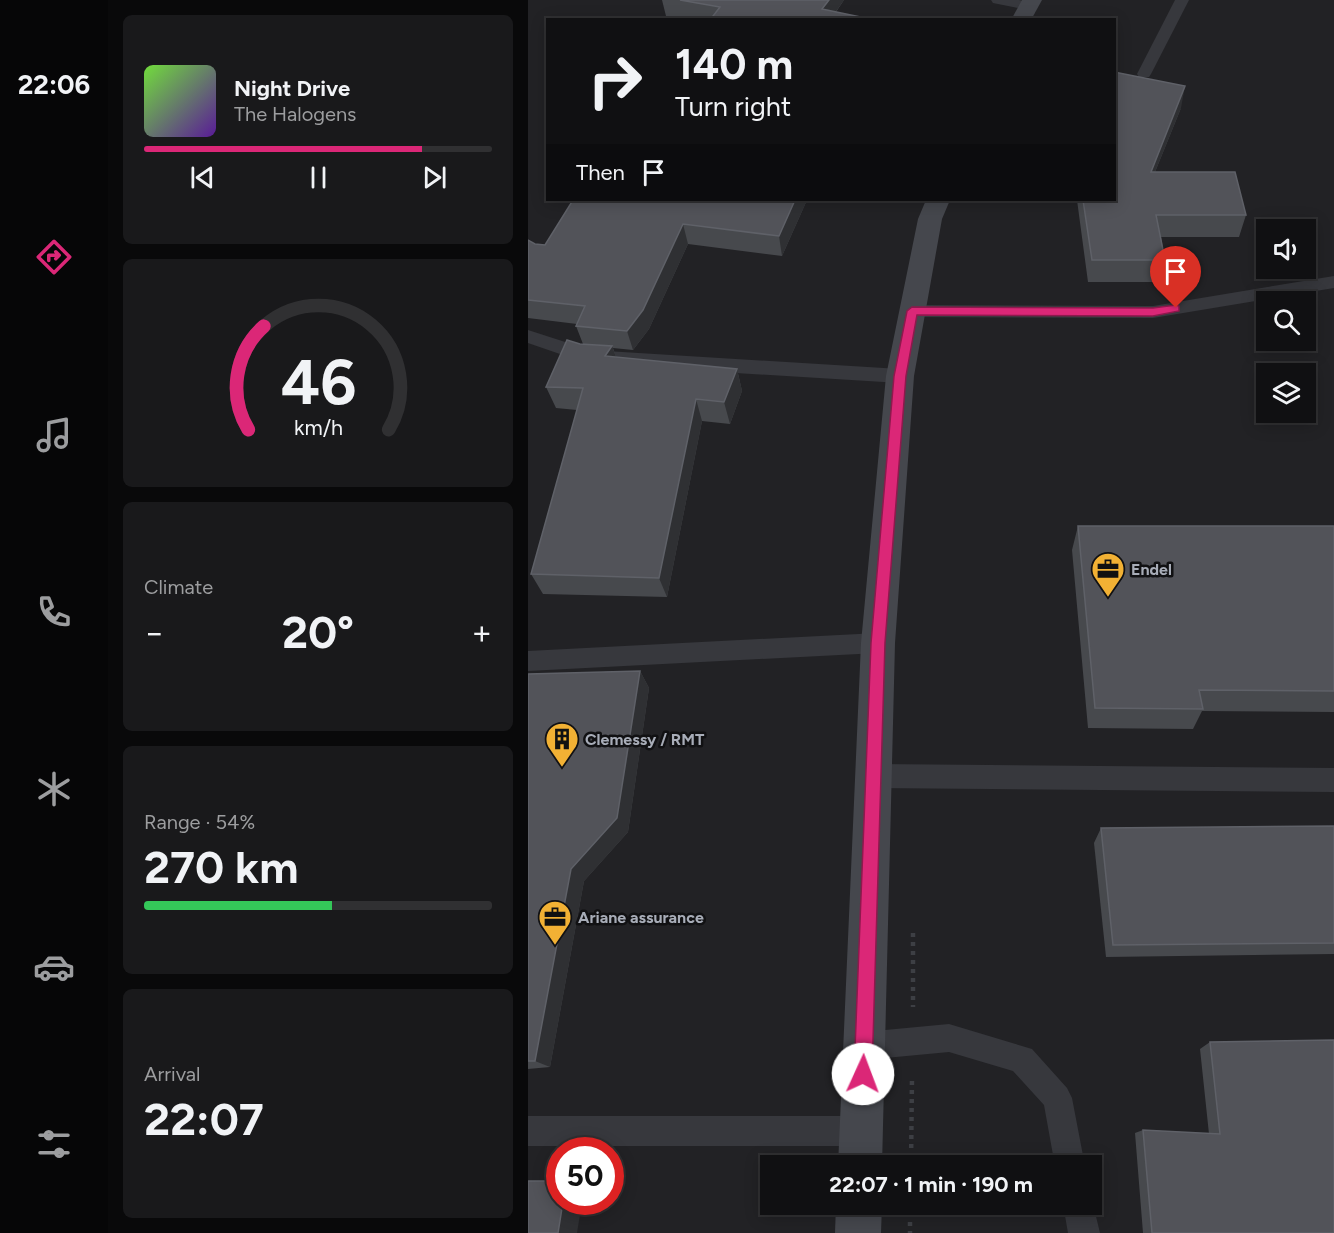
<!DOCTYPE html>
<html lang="en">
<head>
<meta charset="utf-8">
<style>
  :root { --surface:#101012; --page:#19191b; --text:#f1f3f6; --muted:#9c9d9f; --line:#303032; --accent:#db2777 }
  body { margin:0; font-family:Figtree,sans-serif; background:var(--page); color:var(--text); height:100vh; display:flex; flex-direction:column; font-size:22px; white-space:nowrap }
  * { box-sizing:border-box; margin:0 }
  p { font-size:20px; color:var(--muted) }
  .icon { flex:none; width:33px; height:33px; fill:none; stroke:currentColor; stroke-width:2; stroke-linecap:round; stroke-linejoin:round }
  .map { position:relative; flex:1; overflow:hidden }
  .sheet { display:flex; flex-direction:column; gap:15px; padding:15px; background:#09090a; width:420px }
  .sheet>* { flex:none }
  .hud { position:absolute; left:18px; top:18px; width:570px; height:183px; border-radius:0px; box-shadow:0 3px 15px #0003,0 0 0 2px var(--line); background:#101012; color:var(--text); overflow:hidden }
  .controls { position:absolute; left:728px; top:219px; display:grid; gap:12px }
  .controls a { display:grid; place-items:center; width:60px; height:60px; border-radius:0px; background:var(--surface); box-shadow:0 3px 15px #0003,0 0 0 2px var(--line); font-size:30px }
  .speed { position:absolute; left:18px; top:1137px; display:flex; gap:12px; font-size:30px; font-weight:700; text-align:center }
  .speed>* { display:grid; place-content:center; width:78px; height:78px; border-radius:50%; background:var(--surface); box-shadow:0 3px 15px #0003,0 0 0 2px var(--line); line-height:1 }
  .speed .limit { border:9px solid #d22; background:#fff; color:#111 }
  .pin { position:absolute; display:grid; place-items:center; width:51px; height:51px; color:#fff; margin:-62px -26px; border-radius:50% 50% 50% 0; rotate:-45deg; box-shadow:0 0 6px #0007 }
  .pin .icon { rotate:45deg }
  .me { position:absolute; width:66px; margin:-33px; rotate:2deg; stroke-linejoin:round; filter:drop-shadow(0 0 4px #0008) }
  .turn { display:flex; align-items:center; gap:21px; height:126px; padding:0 30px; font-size:27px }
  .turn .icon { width:78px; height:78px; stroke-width:2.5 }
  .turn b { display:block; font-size:42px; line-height:51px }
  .then { display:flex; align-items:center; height:57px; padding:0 30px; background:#0003; gap:12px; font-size:22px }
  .big { font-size:45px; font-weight:700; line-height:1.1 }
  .sheet .widget { flex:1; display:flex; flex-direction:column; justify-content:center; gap:9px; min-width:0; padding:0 21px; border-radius:9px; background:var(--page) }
  .sheet .dial { align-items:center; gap:0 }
  .dial svg { height:156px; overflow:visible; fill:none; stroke:var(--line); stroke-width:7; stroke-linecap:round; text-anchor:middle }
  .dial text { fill:var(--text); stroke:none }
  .song { display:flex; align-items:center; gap:18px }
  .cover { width:72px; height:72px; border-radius:9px; background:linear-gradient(135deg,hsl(100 70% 55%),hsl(270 70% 35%)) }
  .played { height:6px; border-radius:3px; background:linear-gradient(90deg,var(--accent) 80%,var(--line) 80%) }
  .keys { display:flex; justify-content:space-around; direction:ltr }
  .heat { display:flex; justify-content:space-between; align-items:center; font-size:33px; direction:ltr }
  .charge { height:9px; border-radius:4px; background:linear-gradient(90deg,#34c759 54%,var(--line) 0) }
  .trip { position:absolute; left:232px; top:1155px; width:342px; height:60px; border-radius:0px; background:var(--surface); box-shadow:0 3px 15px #0003,0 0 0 2px var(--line); font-weight:700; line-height:60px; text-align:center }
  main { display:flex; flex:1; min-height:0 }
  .tabs { display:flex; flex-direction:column; width:108px; justify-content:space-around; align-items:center; background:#060607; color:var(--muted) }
  .tabs .icon { width:42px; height:42px }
  .tabs .selected { color:var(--accent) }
  .tabs b { font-size:27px; color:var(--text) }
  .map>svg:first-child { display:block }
  .built { fill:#222225; fill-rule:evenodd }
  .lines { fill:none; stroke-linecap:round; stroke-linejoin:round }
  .path { stroke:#3d3f44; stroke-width:4.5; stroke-dasharray:4 5; stroke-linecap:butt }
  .service { fill:#37383d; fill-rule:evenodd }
  .secondary { fill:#45474d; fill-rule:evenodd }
  .wall { fill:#47494d }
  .shaded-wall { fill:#2f3033 }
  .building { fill:#525359; stroke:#5f6168; stroke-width:1.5 }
  .route { fill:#db2777; stroke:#8e194d; stroke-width:1.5 }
  .labels { text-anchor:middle; stroke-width:5; stroke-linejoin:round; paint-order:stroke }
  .poi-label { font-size:16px; font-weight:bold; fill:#a8adb8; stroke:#111113; text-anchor:start }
</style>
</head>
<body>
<main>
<nav class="tabs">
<b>22:06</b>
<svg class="icon selected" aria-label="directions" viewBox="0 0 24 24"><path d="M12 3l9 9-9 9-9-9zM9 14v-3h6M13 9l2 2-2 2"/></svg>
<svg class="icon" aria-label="music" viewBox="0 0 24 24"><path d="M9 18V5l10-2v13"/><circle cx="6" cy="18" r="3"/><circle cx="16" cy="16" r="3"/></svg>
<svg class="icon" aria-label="phone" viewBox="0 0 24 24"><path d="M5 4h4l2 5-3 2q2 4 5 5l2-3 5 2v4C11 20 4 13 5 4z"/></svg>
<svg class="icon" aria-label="climate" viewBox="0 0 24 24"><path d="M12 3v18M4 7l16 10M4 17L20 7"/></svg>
<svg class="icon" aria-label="car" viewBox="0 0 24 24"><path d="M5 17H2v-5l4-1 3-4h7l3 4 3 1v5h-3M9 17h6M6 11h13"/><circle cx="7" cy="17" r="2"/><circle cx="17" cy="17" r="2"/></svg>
<svg class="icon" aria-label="filters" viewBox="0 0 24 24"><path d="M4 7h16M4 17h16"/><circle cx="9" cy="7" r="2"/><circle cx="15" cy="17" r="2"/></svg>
</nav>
<section class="sheet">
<div class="widget">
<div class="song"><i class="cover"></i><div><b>Night Drive</b><p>The Halogens</p></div></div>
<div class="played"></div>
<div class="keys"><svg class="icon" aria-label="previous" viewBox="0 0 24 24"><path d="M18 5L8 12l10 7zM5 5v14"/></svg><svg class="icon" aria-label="pause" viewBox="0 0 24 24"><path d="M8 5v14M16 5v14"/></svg><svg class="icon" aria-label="next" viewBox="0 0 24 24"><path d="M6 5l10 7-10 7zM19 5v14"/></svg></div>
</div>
<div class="widget dial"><svg viewBox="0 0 100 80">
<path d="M14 69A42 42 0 1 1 86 69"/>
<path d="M14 69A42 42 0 0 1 22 16" stroke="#db2777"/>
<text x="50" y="56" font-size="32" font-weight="700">46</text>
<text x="50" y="72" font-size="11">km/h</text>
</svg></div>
<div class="widget"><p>Climate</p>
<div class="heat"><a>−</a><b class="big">20°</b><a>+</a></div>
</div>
<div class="widget"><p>Range · 54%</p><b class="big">270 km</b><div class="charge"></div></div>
<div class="widget"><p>Arrival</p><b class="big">22:07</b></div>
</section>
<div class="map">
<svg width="806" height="1233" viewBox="0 0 806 1233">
  <rect width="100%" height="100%" fill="#161618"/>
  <path class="built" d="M0,0H806V1233H0ZM20,20H586V200H20ZM738,230H777V268H738ZM738,302H777V340H738ZM738,374H777V412H738ZM32,1150H82V1202H32ZM243,1166H564V1204H243Z"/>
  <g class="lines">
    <g class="path">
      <path d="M385,933V1007"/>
      <path d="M383,1166L384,1077"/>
      <path d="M382,1204V1233"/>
    </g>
    <g class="service">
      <path d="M463,0H491L505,3L507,6L500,10L465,3Z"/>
      <path d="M647,0H661L623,74L621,77H611L609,74Z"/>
      <path d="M806,276V288L625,318L384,317L378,315L375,311L378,307L384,305L625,306Z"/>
      <path d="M0,330L62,350L372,369L379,371L382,376L379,381L372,383L61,364L0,343Z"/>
      <path d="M350,633L358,636L361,643L358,650L350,653L0,671V651Z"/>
      <path d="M346,764L806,768V792L346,788L337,784L334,776L337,768Z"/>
      <path d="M421,1024L504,1049L539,1088L544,1098L557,1166H527L516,1105L485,1071L421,1052L336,1060L326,1056L322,1046L326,1036L336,1032Z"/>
      <path d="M0,1116H333L344,1120L348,1131L344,1142L333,1146H0Z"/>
      <path d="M564,1200L572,1233H540L535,1204H564Z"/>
    </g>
    <g class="secondary">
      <path d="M494,0H514L503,20H483Z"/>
      <path d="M398,200H422L414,219L386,376L367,643L354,1166H310L333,643L358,376L390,219Z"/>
      <path d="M308,1204H354L353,1233H307Z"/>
    </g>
  </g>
  <g class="wall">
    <path d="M134,0H316L308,12L347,20H155L138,16Z"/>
    <path d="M653,108L627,172L718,215L711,237H633L637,260L632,282H560L549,200H586Z"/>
    <path d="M45,200H279L254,256L160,244L121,329L105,350L85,348L88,357L209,369L214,391L202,424L174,421L139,597L15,594L3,574L49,410L28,408L18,387L52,344H55L48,326L49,324L0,318V240L7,244L17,245Z"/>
    <path d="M550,526H806V712L674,711L665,729L560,728L544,550Z"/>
    <path d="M112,671L121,688L100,832L56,881L22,1067L0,1069V674Z"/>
    <path d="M806,826V954L578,957L566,843L573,828Z"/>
    <path d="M682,1042L806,1233H615L607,1133L615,1130L681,1134L672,1049Z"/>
  </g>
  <g class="shaded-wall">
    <path d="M301,0H316L302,20L294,9Z"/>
    <path d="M657,86L653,108L618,194L623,172Z"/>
    <path d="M267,200H279L254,256L251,236Z"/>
    <path d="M155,224L160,244L121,329L105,350L99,331Z"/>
    <path d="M84,346L92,368L77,356Z"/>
    <path d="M209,369L214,391L202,424L196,402Z"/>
    <path d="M168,399L174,421L139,597L131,578Z"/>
    <path d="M112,671L121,688L100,832L56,881L22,1067L7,1061L43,869Z"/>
    <path d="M35,1202H54L49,1233H30Z"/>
  </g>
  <g class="building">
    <path d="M152,0H301L294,9L347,20H182L192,7Z"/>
    <path d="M586,72L657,86L623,172H707L718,215H628L637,260H564L555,200H586Z"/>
    <path d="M45,200H267L251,236L155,224L115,310L99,331L48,326L57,306L0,300V240L7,244L17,245Z"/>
    <path d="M39,340L52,344L84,346L77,356L209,369L196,402L168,399L131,578L3,574L55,388L18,387Z"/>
    <path d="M550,526H806V691L671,690L675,709L567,708Z"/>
    <path d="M112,671L89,818L43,869L7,1061H0V674Z"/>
    <path d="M806,826V943L585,945L573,828Z"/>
    <path d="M806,1040V1233H624L615,1130L692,1134L682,1042Z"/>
    <path d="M0,1181H32V1202H35L30,1233H0Z"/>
  </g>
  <path class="route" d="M648,305L651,306V311L625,316L389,315L378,376L357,643L344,1074L341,1080L335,1083L329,1080L326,1074L343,643L366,376L379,311L384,307L625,308Z"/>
  <defs>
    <g id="office-pin" transform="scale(1.725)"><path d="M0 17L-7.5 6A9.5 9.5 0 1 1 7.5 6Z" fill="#f2b134" stroke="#111113"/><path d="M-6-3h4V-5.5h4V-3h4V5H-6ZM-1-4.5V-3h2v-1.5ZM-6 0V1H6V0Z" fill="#111"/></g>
    <g id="building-pin" transform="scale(1.725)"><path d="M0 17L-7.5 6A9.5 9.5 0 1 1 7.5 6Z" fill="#f2b134" stroke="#111113"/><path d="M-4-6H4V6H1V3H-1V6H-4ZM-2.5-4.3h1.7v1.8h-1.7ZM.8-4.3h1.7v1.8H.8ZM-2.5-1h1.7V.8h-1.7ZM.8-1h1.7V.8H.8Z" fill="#111"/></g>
  </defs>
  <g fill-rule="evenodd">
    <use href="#office-pin" x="580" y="569"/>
    <use href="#building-pin" x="34" y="739"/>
    <use href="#office-pin" x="27" y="917"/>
  </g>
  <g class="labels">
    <g class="poi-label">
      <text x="603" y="575">Endel</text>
      <text x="57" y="745">Clemessy / RMT</text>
      <text x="50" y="923">Ariane assurance</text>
    </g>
  </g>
</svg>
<div class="controls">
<a><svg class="icon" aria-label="sound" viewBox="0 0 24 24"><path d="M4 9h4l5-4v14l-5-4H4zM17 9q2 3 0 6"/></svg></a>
<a><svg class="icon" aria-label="search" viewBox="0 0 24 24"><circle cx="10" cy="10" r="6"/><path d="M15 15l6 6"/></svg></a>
<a><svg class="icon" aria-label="layers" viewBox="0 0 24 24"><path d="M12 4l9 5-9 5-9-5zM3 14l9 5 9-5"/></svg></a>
</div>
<div class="speed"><div class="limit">50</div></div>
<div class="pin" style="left:648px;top:308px;background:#d93025"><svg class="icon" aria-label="arrive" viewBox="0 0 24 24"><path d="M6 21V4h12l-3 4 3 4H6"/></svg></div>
<svg class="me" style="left:335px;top:1074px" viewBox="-20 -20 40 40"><circle r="19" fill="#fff"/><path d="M0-13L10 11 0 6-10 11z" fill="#db2777"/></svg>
<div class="trip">22:07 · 1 min · 190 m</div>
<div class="hud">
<div class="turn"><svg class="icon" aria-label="right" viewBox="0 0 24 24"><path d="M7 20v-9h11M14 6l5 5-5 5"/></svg><div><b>140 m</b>Turn right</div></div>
<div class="then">Then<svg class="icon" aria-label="arrive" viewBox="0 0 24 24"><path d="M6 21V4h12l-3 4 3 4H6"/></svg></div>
</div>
</div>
</main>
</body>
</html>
